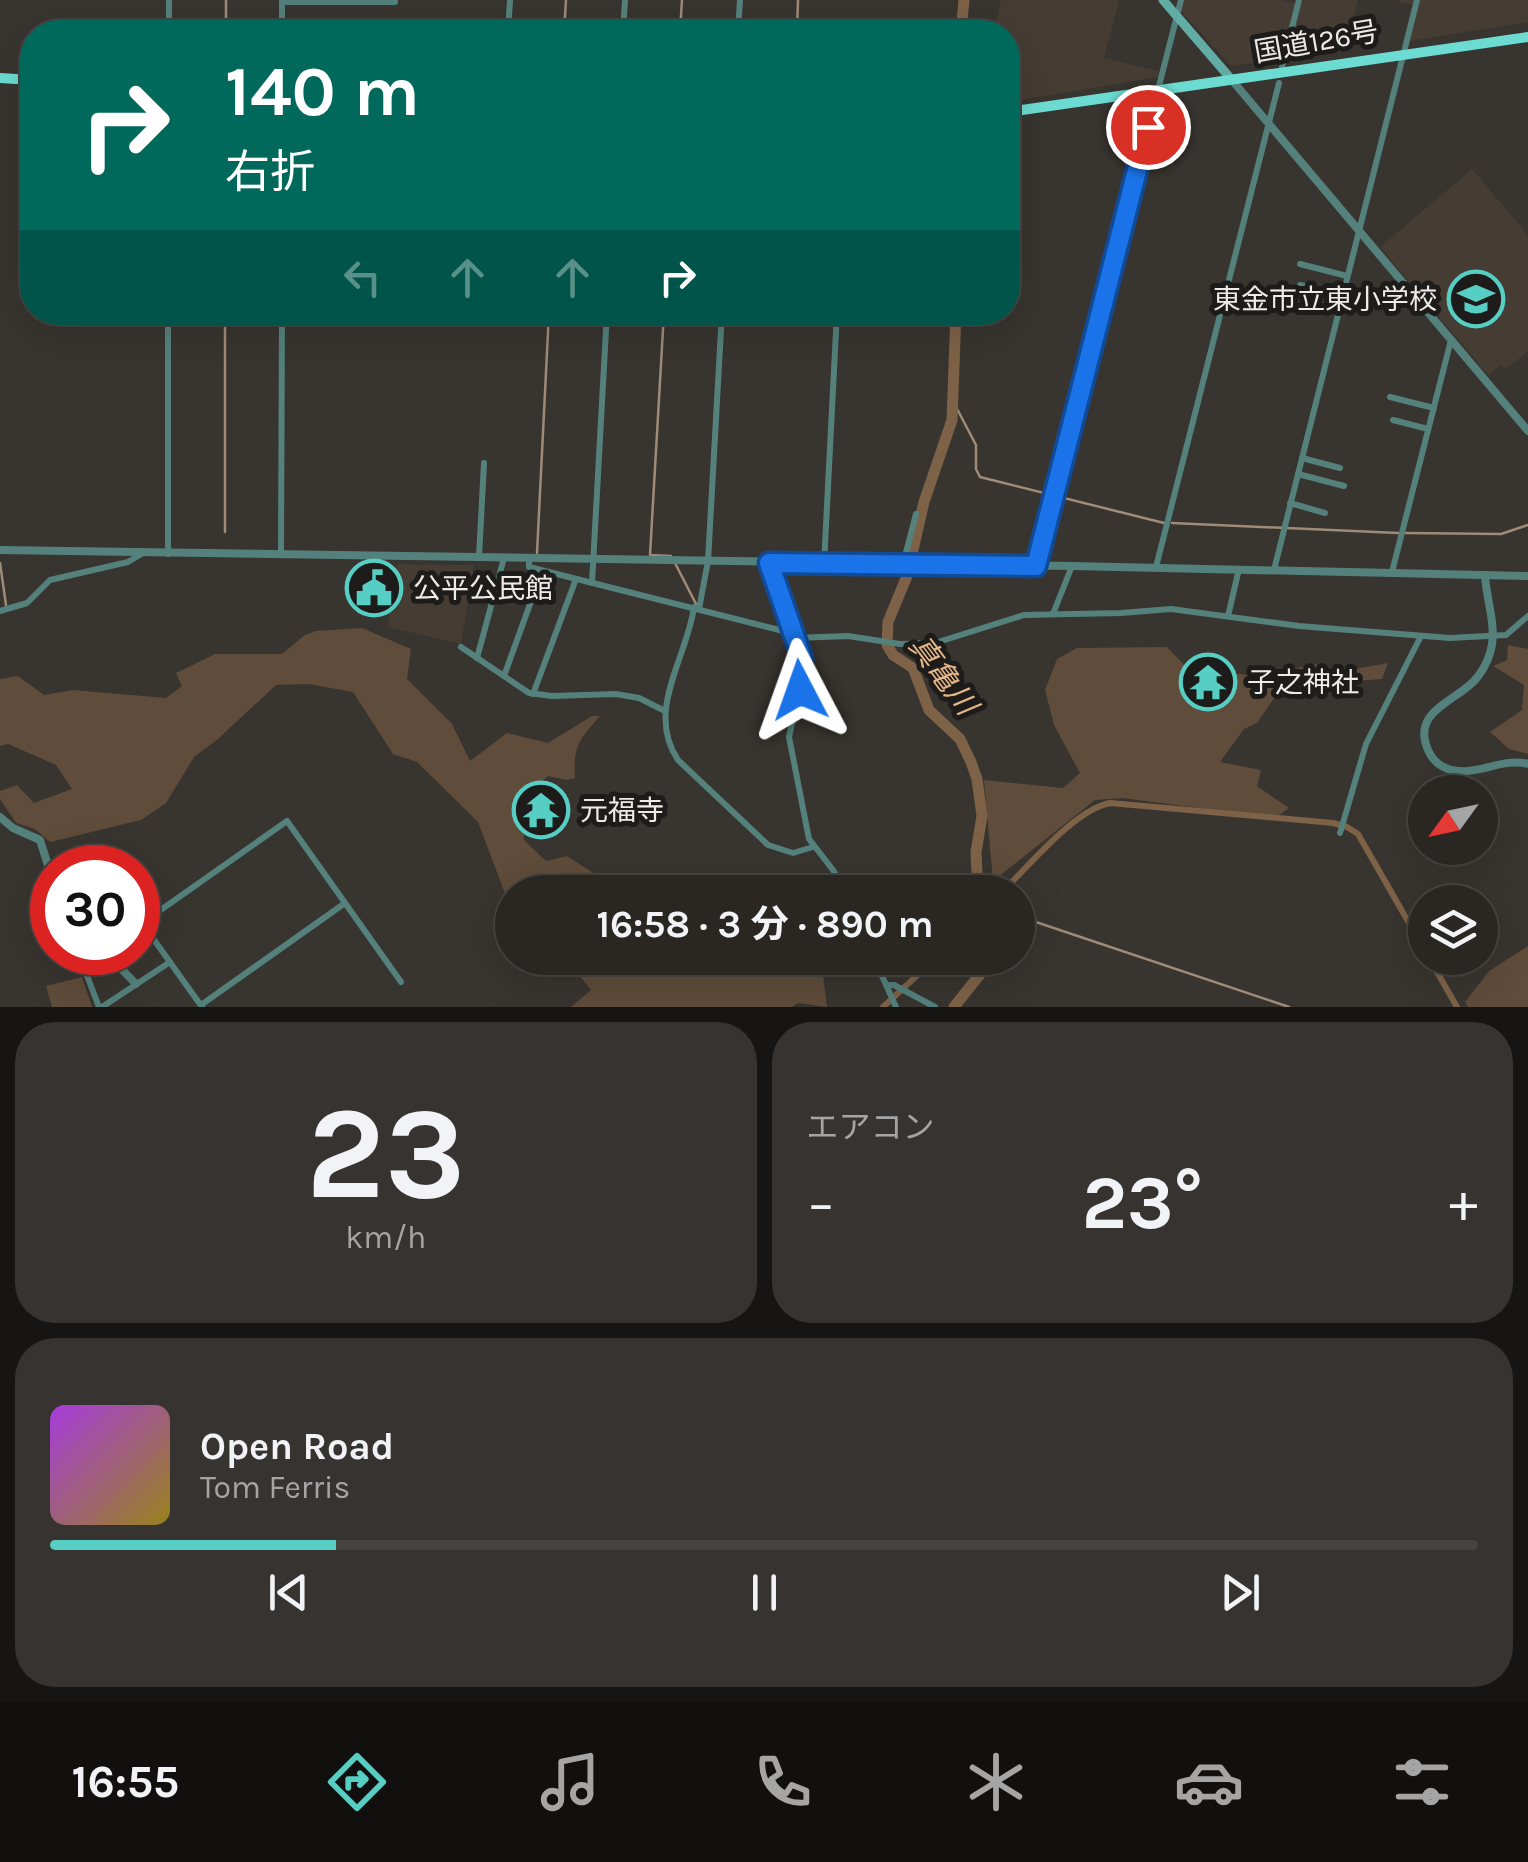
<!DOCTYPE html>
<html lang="ja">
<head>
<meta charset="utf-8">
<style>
  :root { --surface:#2a2723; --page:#363330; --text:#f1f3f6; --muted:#a5a5a6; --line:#464441; --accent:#56cec3 }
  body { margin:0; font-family:Karla,"Noto Sans JP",sans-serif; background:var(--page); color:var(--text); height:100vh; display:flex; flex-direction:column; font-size:38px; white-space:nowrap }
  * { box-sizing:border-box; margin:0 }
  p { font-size:32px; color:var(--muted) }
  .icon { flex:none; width:55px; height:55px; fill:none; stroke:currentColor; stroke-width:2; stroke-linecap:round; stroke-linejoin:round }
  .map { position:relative; height:1007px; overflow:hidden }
  .sheet { display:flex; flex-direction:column; gap:15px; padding:15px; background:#171513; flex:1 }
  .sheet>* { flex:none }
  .top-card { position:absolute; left:20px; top:20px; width:1000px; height:305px; border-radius:40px; box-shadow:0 10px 40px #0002,0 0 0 2px var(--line); background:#00695c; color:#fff; overflow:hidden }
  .needle { width:65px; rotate:237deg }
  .controls { position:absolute; left:1408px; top:775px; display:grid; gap:20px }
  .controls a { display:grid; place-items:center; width:90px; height:90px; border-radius:50%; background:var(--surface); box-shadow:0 10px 40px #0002,0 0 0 2px var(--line); font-size:50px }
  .speed { position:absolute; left:30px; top:845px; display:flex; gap:20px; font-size:50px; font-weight:700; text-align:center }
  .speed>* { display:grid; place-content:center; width:130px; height:130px; border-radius:50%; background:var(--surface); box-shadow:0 10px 40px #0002,0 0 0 2px var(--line); line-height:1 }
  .speed .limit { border:15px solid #d22; background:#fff; color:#111 }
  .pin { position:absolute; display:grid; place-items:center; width:85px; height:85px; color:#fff; margin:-42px; border:5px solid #fff; border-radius:50%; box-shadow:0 2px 10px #0007 }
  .me { position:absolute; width:110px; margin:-55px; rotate:356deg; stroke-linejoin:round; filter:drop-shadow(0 0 8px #0008) }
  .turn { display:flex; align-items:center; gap:35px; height:210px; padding:0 40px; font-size:45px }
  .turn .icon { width:130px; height:130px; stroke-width:2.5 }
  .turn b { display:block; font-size:70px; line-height:85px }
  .lanes { display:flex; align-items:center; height:95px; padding:0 40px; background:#0003; justify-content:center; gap:50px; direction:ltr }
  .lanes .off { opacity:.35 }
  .big { font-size:75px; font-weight:700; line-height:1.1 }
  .sheet .widget { flex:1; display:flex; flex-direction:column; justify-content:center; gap:15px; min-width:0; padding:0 35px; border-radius:40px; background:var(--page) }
  .sheet .dial { align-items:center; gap:0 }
  .dial b { font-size:130px; line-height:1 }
  .song { display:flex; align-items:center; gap:30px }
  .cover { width:120px; height:120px; border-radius:15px; background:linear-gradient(135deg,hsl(280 70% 55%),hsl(50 70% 35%)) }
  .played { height:10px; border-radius:5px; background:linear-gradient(90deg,var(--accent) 20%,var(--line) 20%) }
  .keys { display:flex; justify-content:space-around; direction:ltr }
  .heat { display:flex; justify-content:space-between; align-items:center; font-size:55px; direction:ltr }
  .sheet .tiles { flex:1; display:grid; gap:15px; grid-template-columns:1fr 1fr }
  .widget:last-child { grid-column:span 2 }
  .trip { position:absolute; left:495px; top:875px; width:540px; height:100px; border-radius:50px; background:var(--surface); box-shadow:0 10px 40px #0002,0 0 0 2px var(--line); font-weight:700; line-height:100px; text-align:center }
  .tabs { display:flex; height:160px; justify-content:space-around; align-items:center; background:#11100e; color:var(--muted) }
  .tabs .icon { width:70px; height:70px }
  .tabs .selected { color:var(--accent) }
  .tabs b { font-size:45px; color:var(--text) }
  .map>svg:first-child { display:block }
  .built { fill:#453c33 }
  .green { fill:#5f4c3a }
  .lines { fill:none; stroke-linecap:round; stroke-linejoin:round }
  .stream { stroke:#9f8b77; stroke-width:2.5 }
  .canal { stroke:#7d6247; stroke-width:6 }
  .river { stroke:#7d6247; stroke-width:11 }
  .minor { stroke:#54817c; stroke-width:6 }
  .tertiary { stroke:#54817c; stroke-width:8 }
  .secondary { stroke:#61aca5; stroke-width:9 }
  .trunk { stroke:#6cdcd2; stroke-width:10 }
  .route-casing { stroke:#114b97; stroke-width:25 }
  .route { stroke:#1a73e8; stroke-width:18 }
  .labels { text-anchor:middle; stroke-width:10; stroke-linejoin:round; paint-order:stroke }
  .street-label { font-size:28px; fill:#edeae7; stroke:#1e1c1a }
  .poi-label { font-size:28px; fill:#edeae7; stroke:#1e1c1a; text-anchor:start }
  .water-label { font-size:30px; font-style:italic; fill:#e5b687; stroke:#1e1c1a }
</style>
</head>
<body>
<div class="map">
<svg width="1528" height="1007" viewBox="0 0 1528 1007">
  <rect width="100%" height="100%" fill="#38342f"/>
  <g class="built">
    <path d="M996,0H1119L1104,58L1159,71L1158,77L1008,102V32H973V29L993,32L1001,2Z"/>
    <path d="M1183,0H1283L1300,5L1302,0H1358L1344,51L1231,66L1180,10Z"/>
    <path d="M1394,0H1528V22L1404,42L1413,5Z"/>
    <path d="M1472,169L1528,235V351L1506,369L1501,365L1488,375L1380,247Z"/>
    <path d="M397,564L474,565L461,644L388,627Z"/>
  </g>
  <g class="green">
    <path d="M362,628L411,649L407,679L452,724L470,761L507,733L548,743L592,716H600C579,740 573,746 575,778L567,780L548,776L523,799L524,840L546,861L567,856L595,874L608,892H512V912L478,822L417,762L393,754L353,692L308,684L276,685L218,739L194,757L166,803L141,820L50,842L35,829L16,823L0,799V791L17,785L34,803L72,789L56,765L8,744L0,746V679L18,676L44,695L73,690L166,698L182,686L176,673L215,654H282L305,635L316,631Z"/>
    <path d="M1508,645L1528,649V754L1509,749L1490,732L1522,710L1524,685L1493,666L1507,660Z"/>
    <path d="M1167,647L1208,690L1227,672L1272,679L1289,670L1316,664L1339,672L1388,663L1382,679L1282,687L1257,723L1244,729L1220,762L1261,770L1257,786L1289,808L1275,818L1122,798L1095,800L993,881L984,780L1063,788L1080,773L1054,725L1045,690L1057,659L1077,648Z"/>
    <path d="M1528,946V1007H1468L1465,1002L1489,971Z"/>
    <path d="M566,958H824L822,968L827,1007L798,1003L792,1007H571L591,990Z"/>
    <path d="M82,977L92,1007H52L46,986Z"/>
  </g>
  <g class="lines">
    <g class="stream">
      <path d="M226,32V0"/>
      <path d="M564,32L566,0"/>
      <path d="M680,32L682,0"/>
      <path d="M797,32L798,0"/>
      <path d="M664,312L650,555L671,556"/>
      <path d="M955,405L976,445V469L980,477L1164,523"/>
      <path d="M1172,523L1398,533"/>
      <path d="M225,532V312"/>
      <path d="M1406,533L1501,534L1528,525"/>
      <path d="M537,553L549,312"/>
      <path d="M0,563L6,605"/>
      <path d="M675,563L696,604"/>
      <path d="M1018,916L1289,1007"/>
    </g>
    <g class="canal">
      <path d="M1002,892C1029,866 1074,810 1110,803L1333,823L1347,827L1358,834L1425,951"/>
      <path d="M1429,958L1457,1007"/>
      <path d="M883,1007L936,958"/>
    </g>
    <g class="river">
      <path d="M961,32L964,0"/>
      <path d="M956,312L952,420L924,502L907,576L888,622L887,645L893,655L913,668L929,710L960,739L971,762L977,779L982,816L976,852L977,874L984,892"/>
      <path d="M954,1007L993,958"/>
    </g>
    <g class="minor">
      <path d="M282,2H395"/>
      <path d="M169,32V0"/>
      <path d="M282,32V0"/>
      <path d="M508,32L510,0"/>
      <path d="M623,32L625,0"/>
      <path d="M738,32L740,0"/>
      <path d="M1282,67L1299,0"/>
      <path d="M1300,264L1347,276"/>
      <path d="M1300,285L1342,296"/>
      <path d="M1308,302L1339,310"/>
      <path d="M952,318L962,319"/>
      <path d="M1390,397L1434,408"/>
      <path d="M1393,420L1428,429"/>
      <path d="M1302,458L1340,468"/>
      <path d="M1298,474L1344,486"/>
      <path d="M1290,503L1325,513"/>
      <path d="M168,554V312"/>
      <path d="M281,554L282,312"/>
      <path d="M479,557L484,463"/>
      <path d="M529,558V567L791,633"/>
      <path d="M769,563L802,658V677L789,737L809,839L833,870L845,892"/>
      <path d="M824,564L837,312"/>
      <path d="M903,564L916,514"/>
      <path d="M1036,566L1181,0"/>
      <path d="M1156,567L1279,83"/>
      <path d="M1274,570L1417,0"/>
      <path d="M1392,572L1451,340"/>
      <path d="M592,583L607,312"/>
      <path d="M694,607C687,658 645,711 678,760L768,845L793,853L813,847"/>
      <path d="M699,609L708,561L722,312"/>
      <path d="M0,611L27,603L50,580L128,562L143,553"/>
      <path d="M1053,614L1072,566"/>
      <path d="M1228,616L1239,569"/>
      <path d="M794,638L848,636L900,644L935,643L1024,615L1121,613L1171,609L1299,626L1450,638L1506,635L1528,616"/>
      <path d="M461,647L529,693L552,696L616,694L639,698L665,711"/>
      <path d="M477,658L504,558"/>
      <path d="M504,676L542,571"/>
      <path d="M533,694L576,579"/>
      <path d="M1340,833L1366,744L1421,636"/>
      <path d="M142,923L202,1007"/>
      <path d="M138,926L287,821L401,982"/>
      <path d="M874,958L896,1007"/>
      <path d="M886,985H894L935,1007"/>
      <path d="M201,1005L345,903"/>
      <path d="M99,1007L83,965L100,952"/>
      <path d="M102,1007L170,962"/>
    </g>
    <g class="tertiary">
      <path d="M1231,79L1528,431"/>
      <path d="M0,550L1072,566L1528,576"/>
      <path d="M1485,575C1486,600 1498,628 1490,653C1487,663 1482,672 1475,680C1455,702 1411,711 1428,750C1432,760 1441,767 1451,770C1477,776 1503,757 1528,764"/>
      <path d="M0,817L13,828L40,840L52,878"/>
      <path d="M105,952L136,984"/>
    </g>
    <path class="secondary" d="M1163,0L1231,79"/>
    <g class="trunk">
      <path d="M0,78L32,80"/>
      <path d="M1008,112L1528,37"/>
    </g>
  </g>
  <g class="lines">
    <g class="route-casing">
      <path id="route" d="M800,690L802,658L769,563L1036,566L1148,127"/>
    </g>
    <use href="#route" class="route"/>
  </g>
  <defs>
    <g id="school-ring" transform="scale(2.875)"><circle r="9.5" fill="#1e1c1a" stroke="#56cec3" stroke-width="1.5"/><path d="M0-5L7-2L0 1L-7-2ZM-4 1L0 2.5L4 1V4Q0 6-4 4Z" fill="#56cec3"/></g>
    <g id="civic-ring" transform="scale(2.875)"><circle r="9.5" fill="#1e1c1a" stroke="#56cec3" stroke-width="1.5"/><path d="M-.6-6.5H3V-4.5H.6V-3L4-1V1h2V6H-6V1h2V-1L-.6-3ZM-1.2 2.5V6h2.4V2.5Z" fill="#56cec3"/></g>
    <g id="temple-ring" transform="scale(2.875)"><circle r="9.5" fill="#1e1c1a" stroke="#56cec3" stroke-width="1.5"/><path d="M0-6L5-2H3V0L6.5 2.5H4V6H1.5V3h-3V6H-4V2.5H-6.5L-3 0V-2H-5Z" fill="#56cec3"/></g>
  </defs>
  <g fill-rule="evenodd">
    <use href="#school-ring" x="1476" y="299"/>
    <use href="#civic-ring" x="374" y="588"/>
    <use href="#temple-ring" x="1208" y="682"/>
    <use href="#temple-ring" x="541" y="810"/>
  </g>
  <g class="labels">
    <g class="street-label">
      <text transform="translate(1316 41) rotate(-10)" y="10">国道126号</text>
    </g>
    <g class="poi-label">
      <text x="1437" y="309" text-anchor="end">東金市立東小学校</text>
      <text x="413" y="598">公平公民館</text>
      <text x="1247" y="692">子之神社</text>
      <text x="580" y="820">元福寺</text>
    </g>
    <g class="water-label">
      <text transform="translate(943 675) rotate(53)" y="10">真亀川</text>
    </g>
  </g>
</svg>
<div class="controls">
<a><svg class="needle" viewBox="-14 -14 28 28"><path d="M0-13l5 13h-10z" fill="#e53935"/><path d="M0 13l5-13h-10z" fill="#a5a5a6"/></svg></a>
<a><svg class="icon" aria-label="layers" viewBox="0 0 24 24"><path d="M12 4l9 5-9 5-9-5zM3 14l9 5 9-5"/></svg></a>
</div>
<div class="speed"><div class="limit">30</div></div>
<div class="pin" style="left:1148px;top:127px;background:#d93025"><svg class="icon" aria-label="arrive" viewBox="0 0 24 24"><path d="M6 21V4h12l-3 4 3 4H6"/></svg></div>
<svg class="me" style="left:800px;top:690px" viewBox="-20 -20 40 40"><path d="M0-17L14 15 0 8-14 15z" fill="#1a73e8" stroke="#fff" stroke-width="4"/></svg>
<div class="trip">16:58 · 3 分 · 890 m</div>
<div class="top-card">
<div class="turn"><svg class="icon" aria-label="right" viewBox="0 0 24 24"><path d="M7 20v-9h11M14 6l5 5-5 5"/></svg><div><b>140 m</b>右折</div></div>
<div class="lanes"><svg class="icon off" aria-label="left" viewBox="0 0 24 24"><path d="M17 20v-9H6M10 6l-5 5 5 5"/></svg><svg class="icon off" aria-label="ahead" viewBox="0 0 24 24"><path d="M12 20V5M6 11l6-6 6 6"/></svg><svg class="icon off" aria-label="ahead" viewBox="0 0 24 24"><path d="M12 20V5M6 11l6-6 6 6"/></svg><svg class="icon" aria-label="right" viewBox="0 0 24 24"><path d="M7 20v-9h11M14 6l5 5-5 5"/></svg></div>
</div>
</div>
<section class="sheet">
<div class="tiles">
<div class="widget dial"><b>23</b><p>km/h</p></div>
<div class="widget"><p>エアコン</p>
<div class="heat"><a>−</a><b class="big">23°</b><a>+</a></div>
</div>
<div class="widget">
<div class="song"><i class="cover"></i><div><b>Open Road</b><p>Tom Ferris</p></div></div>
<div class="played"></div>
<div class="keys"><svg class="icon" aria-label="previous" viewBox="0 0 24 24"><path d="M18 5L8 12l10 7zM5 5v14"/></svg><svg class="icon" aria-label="pause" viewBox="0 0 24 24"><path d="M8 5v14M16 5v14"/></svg><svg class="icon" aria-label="next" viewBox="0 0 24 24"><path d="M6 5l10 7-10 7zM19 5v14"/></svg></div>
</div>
</div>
</section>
<nav class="tabs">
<b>16:55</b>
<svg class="icon selected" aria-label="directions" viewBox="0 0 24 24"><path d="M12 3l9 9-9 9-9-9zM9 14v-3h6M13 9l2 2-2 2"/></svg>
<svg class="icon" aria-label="music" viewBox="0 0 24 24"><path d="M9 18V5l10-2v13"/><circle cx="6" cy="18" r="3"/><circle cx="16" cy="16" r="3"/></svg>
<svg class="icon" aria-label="phone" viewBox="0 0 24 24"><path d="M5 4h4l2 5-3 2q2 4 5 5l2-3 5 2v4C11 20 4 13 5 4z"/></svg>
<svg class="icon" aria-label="climate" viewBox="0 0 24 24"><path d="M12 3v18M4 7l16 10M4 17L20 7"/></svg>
<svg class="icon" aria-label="car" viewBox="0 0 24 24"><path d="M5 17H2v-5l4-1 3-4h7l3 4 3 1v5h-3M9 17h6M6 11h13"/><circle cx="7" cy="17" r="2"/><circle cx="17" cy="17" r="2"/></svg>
<svg class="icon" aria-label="filters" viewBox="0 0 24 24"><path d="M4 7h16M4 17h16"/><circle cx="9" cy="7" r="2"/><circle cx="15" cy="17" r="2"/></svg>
</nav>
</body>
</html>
